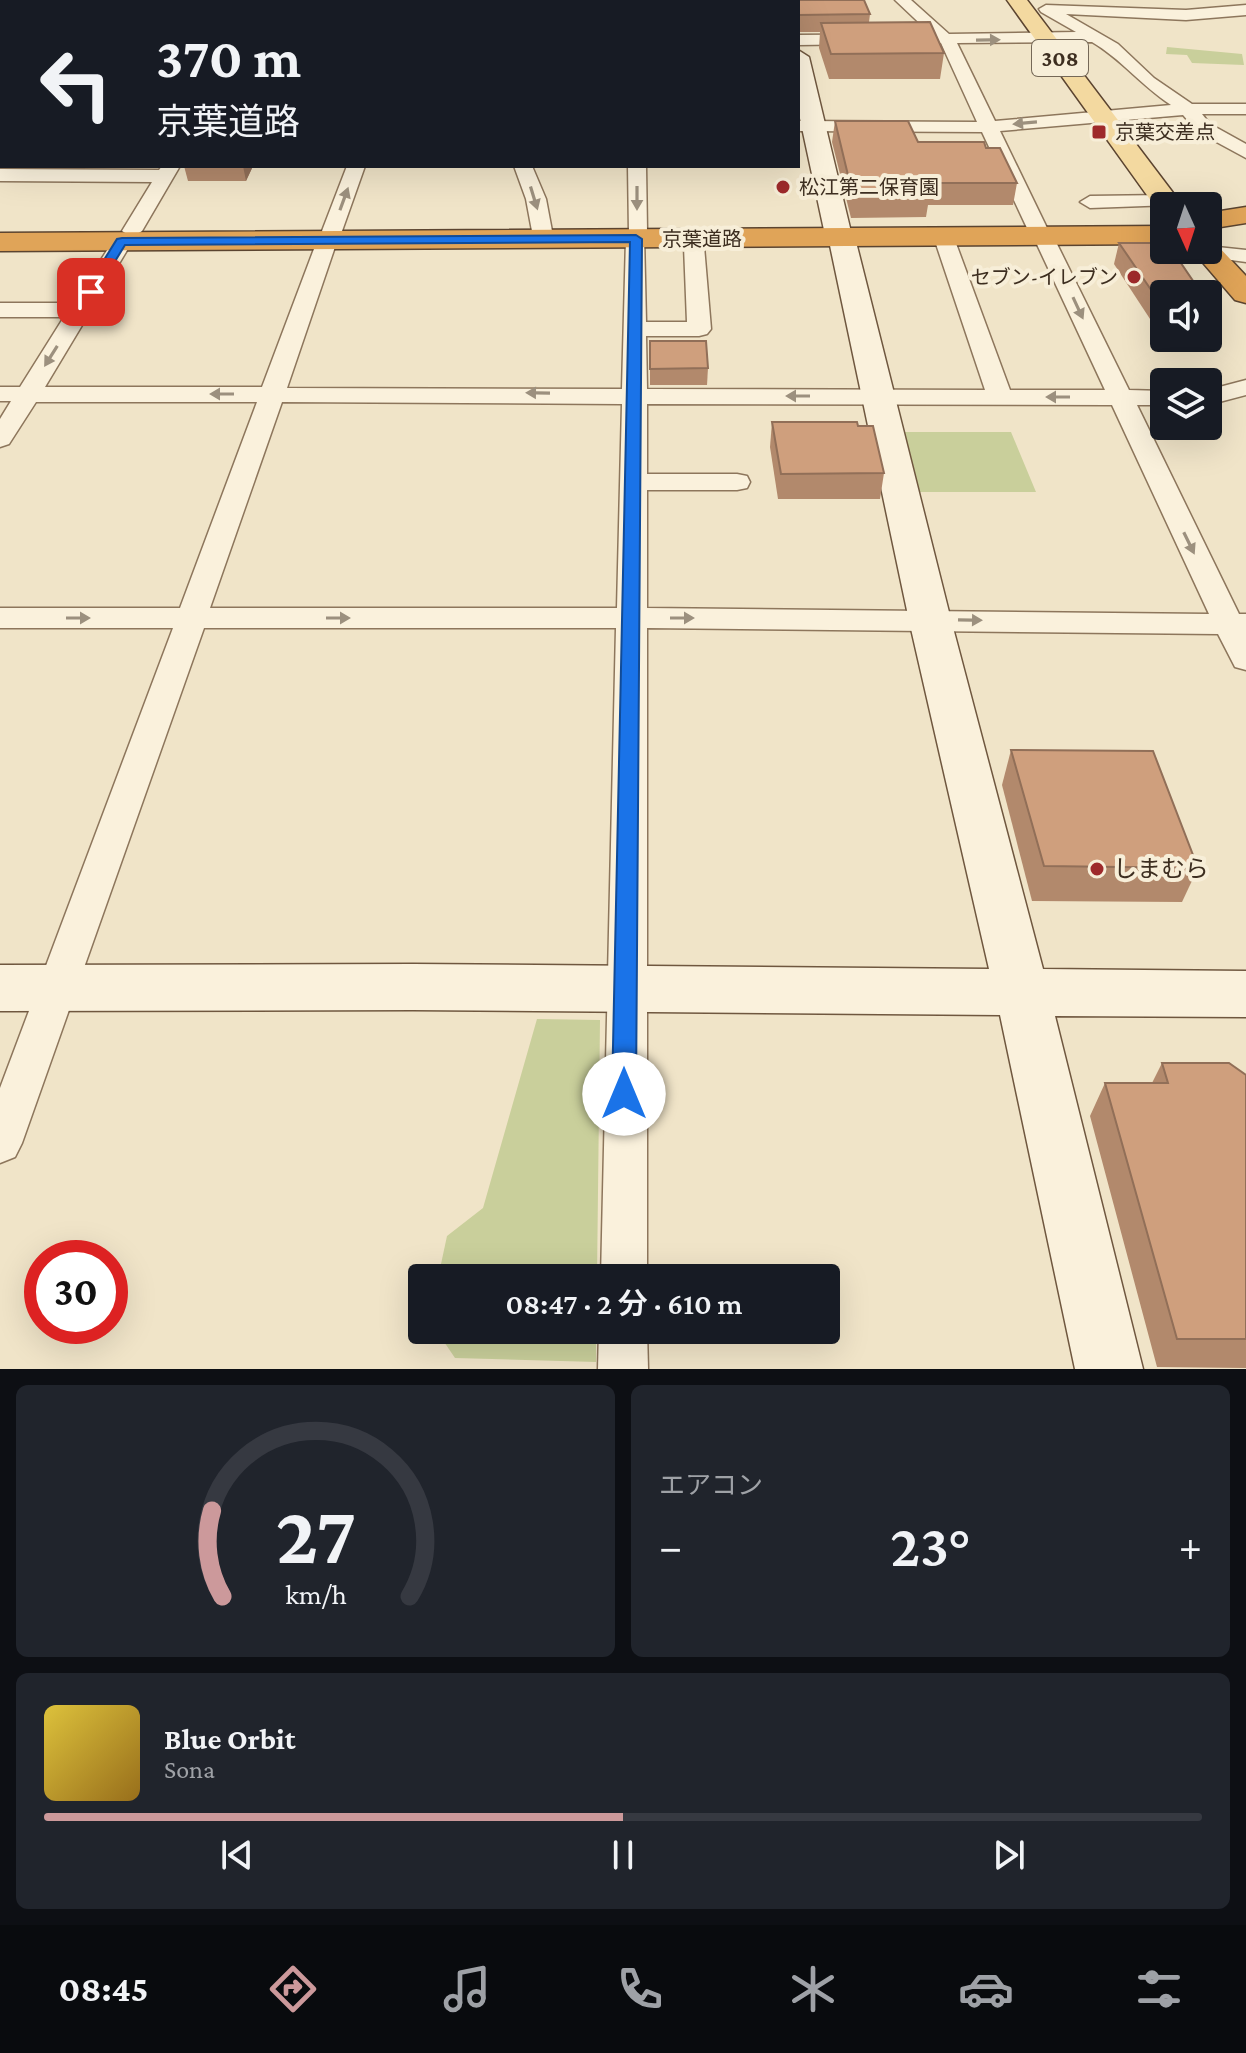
<!DOCTYPE html>
<html lang="ja">
<head>
<meta charset="utf-8">
<style>
  :root { --surface:#171b24; --page:#20242c; --text:#f1f3f6; --muted:#9ea1a6; --line:#363941; --accent:#cc999b }
  body { margin:0; font-family:"Crimson Pro","Noto Sans JP",serif; background:var(--page); color:var(--text); height:100vh; display:flex; flex-direction:column; font-size:30px; white-space:nowrap }
  * { box-sizing:border-box; margin:0 }
  p { font-size:26px; color:var(--muted) }
  .icon { flex:none; width:44px; height:44px; fill:none; stroke:currentColor; stroke-width:2; stroke-linecap:round; stroke-linejoin:round }
  .map { position:relative; height:1369px; overflow:hidden }
  .drawer { display:flex; flex-direction:column; gap:16px; padding:16px; background:#0d0f14; flex:1 }
  .drawer>* { flex:none }
  .top-card { position:absolute; left:0px; top:0px; width:800px; height:168px; box-shadow:0 8px 32px #0002; background:#171b24; color:var(--text); overflow:hidden }
  .needle { width:52px; rotate:177deg }
  .fabs { position:absolute; left:1150px; top:192px; display:grid; gap:16px }
  .fabs a { display:grid; place-items:center; width:72px; height:72px; border-radius:8px; background:var(--surface); box-shadow:0 8px 32px #0002; font-size:40px }
  .speed { position:absolute; left:24px; top:1240px; display:flex; gap:16px; font-size:40px; font-weight:700; text-align:center }
  .speed>* { display:grid; place-content:center; width:104px; height:104px; border-radius:50%; background:var(--surface); box-shadow:0 8px 32px #0002; line-height:1 }
  .speed .limit { border:12px solid #d22; background:#fff; color:#111 }
  .pin { position:absolute; display:grid; place-items:center; width:68px; height:68px; color:#fff; margin:-34px; border-radius:16px; box-shadow:0 4px 12px #0006 }
  .me { position:absolute; width:88px; margin:-44px; rotate:0deg; stroke-linejoin:round; filter:drop-shadow(0 0 6px #0008) }
  .turn { display:flex; align-items:center; gap:28px; height:168px; padding:0 24px; font-size:36px }
  .turn .icon { width:104px; height:104px; stroke-width:2.5 }
  .turn b { display:block; font-size:56px; line-height:68px }
  .big { font-size:60px; font-weight:600; line-height:1.1 }
  .drawer .card { flex:1; display:flex; flex-direction:column; justify-content:center; gap:12px; min-width:0; padding:0 28px; border-radius:12px; background:var(--page) }
  .drawer .dial { align-items:center; gap:0 }
  .dial svg { height:208px; overflow:visible; fill:none; stroke:var(--line); stroke-width:7; stroke-linecap:round; text-anchor:middle }
  .dial text { fill:var(--text); stroke:none }
  .song { display:flex; align-items:center; gap:24px }
  .cover { width:96px; height:96px; border-radius:12px; background:linear-gradient(135deg,hsl(50 70% 55%),hsl(40 70% 35%)) }
  .played { height:8px; border-radius:4px; background:linear-gradient(90deg,var(--accent) 50%,var(--line) 50%) }
  .keys { display:flex; justify-content:space-around; direction:ltr }
  .heat { display:flex; justify-content:space-between; align-items:center; font-size:44px; direction:ltr }
  .drawer .tiles { flex:1; display:grid; gap:16px; grid-template-columns:1fr 1fr }
  .card:last-child { grid-column:span 2 }
  .trip { position:absolute; left:408px; top:1264px; width:432px; height:80px; border-radius:8px; background:var(--surface); box-shadow:0 8px 32px #0002; font-weight:600; line-height:80px; text-align:center }
  .dock { display:flex; height:128px; justify-content:space-around; align-items:center; background:#090b0e; color:var(--muted) }
  .dock .icon { width:56px; height:56px }
  .dock .on { color:var(--accent) }
  .dock b { font-size:36px; color:var(--text) }
  .map>svg:first-child { display:block }
  .green { fill:#c9cf9b }
  .lines { fill:none; stroke-linecap:round; stroke-linejoin:round }
  .street-casing { stroke:#8d765c; stroke-width:3 }
  .secondary-casing { stroke:#6f573f; stroke-width:3 }
  .primary-casing { stroke:#5b4430; stroke-width:3 }
  .highway-casing { stroke:#5b4430; stroke-width:3 }
  .street { fill:#faf1dc; fill-rule:evenodd }
  .secondary { fill:#faf1dc; fill-rule:evenodd }
  .primary { fill:#f3d9a0; fill-rule:evenodd }
  .highway { fill:#e0a458; fill-rule:evenodd }
  .wall { fill:#b2896c }
  .shaded-wall { fill:#916f58 }
  .building { fill:#cf9f7d; stroke:#916f58; stroke-width:2 }
  .oneway { fill:#9c907e }
  .route { fill:#1a73e8; stroke:#114b97; stroke-width:2 }
  .poi-dot { fill:#9e2a2b; stroke:#f7eed8; stroke-width:3 }
  .labels { text-anchor:middle; stroke-width:8; stroke-linejoin:round; paint-order:stroke }
  .far-poi-label { font-size:20px; fill:#3d2e20; stroke:#f7eed8; text-anchor:start }
  .far-street-label { font-size:20px; fill:#3d2e20; stroke:#f7eed8 }
  .shield { fill:#f7eed8; stroke:#756857; stroke-width:2 }
  .shield-label { font-size:22px; font-weight:bold; fill:#3d2e20 }
  .poi-label { font-size:24px; fill:#3d2e20; stroke:#f7eed8; text-anchor:start }
</style>
</head>
<body>
<div class="map">
<svg width="1246" height="1369" viewBox="0 0 1246 1369">
  <rect width="100%" height="100%" fill="#f0e4c8"/>
  <g class="green">
    <path d="M1167,47L1242,54L1244,65L1192,63L1187,55L1166,54Z"/>
    <path d="M895,432H1011L1036,492H910Z"/>
    <path d="M537,1019L600,1020L597,1278H438L447,1236L483,1208Z"/>
    <path d="M436,1330H596V1362L455,1358Z"/>
  </g>
  <g class="lines">
    <g class="street-casing">
      <g id="street">
        <rect x="418" y="0" width="14" height="2"/>
        <rect x="489" y="0" width="14" height="2"/>
        <rect x="632" y="0" width="14" height="2"/>
        <path d="M895,0H911L949,34L1076,32L1041,12L1039,9L1046,5L1186,10L1246,5V15L1186,20L1066,14L1118,44L1154,78L1192,104H1246V114H1202L1210,124L1246,144V158L1198,132L1183,115L1000,131L1047,228L1045,232L1054,238L1129,390L1164,391V405H1137L1239,614H1246V670L1235,667L1218,634L647,628V1278H601L616,628H204L22,1143L15,1157L0,1163V1088L173,628H0V608H180L257,402H36L9,444L0,447V419L11,401H0V387H20L64,317H0V303H73L115,238H129L132,242L45,387H262L317,241L325,235L322,231L347,166H365L342,231L334,237L337,241L287,388L622,389L626,239L629,234L628,166H646L647,231L644,235L646,322H687L684,246L694,240L704,246L711,329L707,334L699,336H646L647,389L985,390L934,238L944,232L954,238L1010,390H1105L1034,238L1036,234L1027,228L982,132L798,131V121L977,122L941,43L798,45V35L931,34ZM1092,42C1120,58 1142,86 1171,105L995,121L957,43ZM282,402L622,404L617,608H210ZM647,404L1112,405L1209,614L647,608V490H737L747,488L750,482L747,476L737,474H647Z"/>
        <rect x="0" y="33" width="2" height="10"/>
        <rect x="0" y="119" width="2" height="10"/>
        <path d="M162,166H180L142,231L132,237L122,231L152,182L0,181V169L159,170Z"/>
        <path d="M514,166H532L546,199L552,231L549,235L542,237L532,231L526,199Z"/>
        <path d="M1165,195L1172,197L1175,201L1172,205L1090,208L1080,202L1090,196Z"/>
        <path d="M1208,246L1246,250V262L1201,256L1199,250H1208Z"/>
        <path d="M1246,380V395L1208,405V390Z"/>
        <path d="M599,1330H647L648,1369H598Z"/>
      </g>
    </g>
    <g class="secondary-casing">
      <g id="secondary">
        <path d="M114,0H135L113,2Z"/>
        <path d="M798,50L809,57L851,232L855,238L951,620L1043,969L1246,971V1017L1055,1016L1143,1369H1075L1000,1015L413,1010L0,1011V965L413,964L989,969L909,620L828,236L824,230L798,109Z"/>
        <path d="M2,134V151L0,152V135Z"/>
      </g>
    </g>
    <g class="primary-casing">
      <path id="primary" d="M1007,0H1027L1183,206H1164V213L1159,212Z"/>
    </g>
    <g class="highway-casing">
      <g id="highway">
        <path d="M1246,207V223L1208,229V213Z"/>
        <path d="M1164,226V244L0,251V233Z"/>
        <path d="M1208,242L1216,244L1246,276V303L1235,300L1192,250H1208Z"/>
      </g>
    </g>
    <use href="#street" class="street"/>
    <use href="#secondary" class="secondary"/>
    <use href="#primary" class="primary"/>
    <use href="#highway" class="highway"/>
  </g>
  <g class="wall">
    <path d="M714,0H864L870,14L869,22L944,53L940,79H829L819,48L820,32H798V2H713Z"/>
    <rect x="0" y="54" width="2" height="62"/>
    <path d="M835,121L918,142L986,148L1017,183L1013,205H928L926,217L851,218L832,142Z"/>
    <path d="M184,166H253L246,181H188Z"/>
    <path d="M1119,243L1164,294V322H1152L1114,264Z"/>
    <path d="M650,341L708,368L707,385H650Z"/>
    <path d="M772,422L858,426L884,473L880,499H778L770,447Z"/>
    <path d="M1011,750L1198,868L1182,902L1032,901L1002,785Z"/>
    <path d="M1162,1063L1246,1075V1368L1157,1367L1090,1116L1105,1083H1152Z"/>
  </g>
  <g class="shaded-wall">
    <path d="M2,84V107L0,100V86Z"/>
    <path d="M243,166H253L246,181Z"/>
  </g>
  <g class="building">
    <path d="M715,0H864L870,14L799,15L798,18V2H715Z"/>
    <path d="M930,22L944,53L831,54L821,23Z"/>
    <path d="M0,54H2V84L0,86Z"/>
    <path d="M835,121H908L918,142H984L986,148H1000L1017,183H924L930,195L853,196Z"/>
    <path d="M1119,243H1164V250H1172L1202,294H1164V300H1158Z"/>
    <path d="M650,341H706L708,368L650,369Z"/>
    <path d="M772,422H857L858,426H873L884,473L781,474Z"/>
    <path d="M1011,750L1153,751L1198,868L1044,866Z"/>
    <path d="M1162,1063H1229L1246,1075V1339H1177L1105,1083H1168Z"/>
  </g>
  <defs><path id="oneway-solid" d="M-6-.8H1V-3.2L6.5 0L1 3.2V.8H-6Z" transform="scale(2)"/></defs>
  <g class="oneway">
    <use href="#oneway-solid" transform="translate(988 40) rotate(-1)"/>
    <use href="#oneway-solid" transform="translate(1025 123) rotate(175)"/>
    <use href="#oneway-solid" transform="translate(534 198) rotate(73)"/>
    <use href="#oneway-solid" transform="translate(637 198) rotate(90)"/>
    <use href="#oneway-solid" transform="translate(344 199) rotate(-70)"/>
    <use href="#oneway-solid" transform="translate(1078 308) rotate(65)"/>
    <use href="#oneway-solid" transform="translate(51 356) rotate(122)"/>
    <use href="#oneway-solid" transform="translate(538 393) rotate(-179)"/>
    <use href="#oneway-solid" transform="translate(222 394) rotate(-180)"/>
    <use href="#oneway-solid" transform="translate(798 396) rotate(-180)"/>
    <use href="#oneway-solid" transform="translate(1058 397) rotate(-180)"/>
    <use href="#oneway-solid" transform="translate(1189 543) rotate(64)"/>
    <use href="#oneway-solid" transform="translate(78 618)"/>
    <use href="#oneway-solid" transform="translate(338 618)"/>
    <use href="#oneway-solid" transform="translate(682 618)"/>
    <use href="#oneway-solid" transform="translate(970 620) rotate(1)"/>
  </g>
  <path class="route" d="M636,235L642,239L636,1094L633,1102L624,1105L616,1102L612,1094L630,242L125,245L95,294L84,292L117,239L122,238Z"/>
  <g class="poi-dot">
    <rect x="1091" y="124" width="16" height="16" rx="4"/>
    <circle cx="783" cy="187" r="8"/>
    <circle cx="1134" cy="277" r="8"/>
    <circle cx="1097" cy="869" r="8"/>
  </g>
  <g class="labels">
    <g class="far-poi-label">
      <text x="1115" y="139">京葉交差点</text>
      <text x="799" y="194">松江第二保育園</text>
      <text x="1118" y="284" text-anchor="end">セブン-イレブン</text>
    </g>
    <g class="far-street-label">
      <text x="702" y="246">京葉道路</text>
    </g>
    <rect class="shield" x="1032" y="40" width="56" height="36" rx="6"/>
    <g class="shield-label">
      <text x="1060" y="66">308</text>
    </g>
    <g class="poi-label">
      <text x="1113" y="877">しまむら</text>
    </g>
  </g>
</svg>
<div class="fabs">
<a><svg class="needle" viewBox="-14 -14 28 28"><path d="M0-13l5 13h-10z" fill="#e53935"/><path d="M0 13l5-13h-10z" fill="#9ea1a6"/></svg></a>
<a><svg class="icon" aria-label="sound" viewBox="0 0 24 24"><path d="M4 9h4l5-4v14l-5-4H4zM17 9q2 3 0 6"/></svg></a>
<a><svg class="icon" aria-label="layers" viewBox="0 0 24 24"><path d="M12 4l9 5-9 5-9-5zM3 14l9 5 9-5"/></svg></a>
</div>
<div class="speed"><div class="limit">30</div></div>
<div class="pin" style="left:91px;top:292px;background:#d93025"><svg class="icon" aria-label="arrive" viewBox="0 0 24 24"><path d="M6 21V4h12l-3 4 3 4H6"/></svg></div>
<svg class="me" style="left:624px;top:1094px" viewBox="-20 -20 40 40"><circle r="19" fill="#fff"/><path d="M0-13L10 11 0 6-10 11z" fill="#1a73e8"/></svg>
<div class="trip">08:47 · 2 分 · 610 m</div>
<div class="top-card">
<div class="turn"><svg class="icon" aria-label="left" viewBox="0 0 24 24"><path d="M17 20v-9H6M10 6l-5 5 5 5"/></svg><div><b>370 m</b>京葉道路</div></div>
</div>
</div>
<section class="drawer">
<div class="tiles">
<div class="card dial"><svg viewBox="0 0 100 80">
<path d="M14 69A42 42 0 1 1 86 69"/>
<path d="M14 69A42 42 0 0 1 10 36" stroke="#cc999b"/>
<text x="50" y="56" font-size="32" font-weight="700">27</text>
<text x="50" y="72" font-size="11">km/h</text>
</svg></div>
<div class="card"><p>エアコン</p>
<div class="heat"><a>−</a><b class="big">23°</b><a>+</a></div>
</div>
<div class="card">
<div class="song"><i class="cover"></i><div><b>Blue Orbit</b><p>Sona</p></div></div>
<div class="played"></div>
<div class="keys"><svg class="icon" aria-label="previous" viewBox="0 0 24 24"><path d="M18 5L8 12l10 7zM5 5v14"/></svg><svg class="icon" aria-label="pause" viewBox="0 0 24 24"><path d="M8 5v14M16 5v14"/></svg><svg class="icon" aria-label="next" viewBox="0 0 24 24"><path d="M6 5l10 7-10 7zM19 5v14"/></svg></div>
</div>
</div>
</section>
<nav class="dock">
<b>08:45</b>
<svg class="icon on" aria-label="directions" viewBox="0 0 24 24"><path d="M12 3l9 9-9 9-9-9zM9 14v-3h6M13 9l2 2-2 2"/></svg>
<svg class="icon" aria-label="music" viewBox="0 0 24 24"><path d="M9 18V5l10-2v13"/><circle cx="6" cy="18" r="3"/><circle cx="16" cy="16" r="3"/></svg>
<svg class="icon" aria-label="phone" viewBox="0 0 24 24"><path d="M5 4h4l2 5-3 2q2 4 5 5l2-3 5 2v4C11 20 4 13 5 4z"/></svg>
<svg class="icon" aria-label="climate" viewBox="0 0 24 24"><path d="M12 3v18M4 7l16 10M4 17L20 7"/></svg>
<svg class="icon" aria-label="car" viewBox="0 0 24 24"><path d="M5 17H2v-5l4-1 3-4h7l3 4 3 1v5h-3M9 17h6M6 11h13"/><circle cx="7" cy="17" r="2"/><circle cx="17" cy="17" r="2"/></svg>
<svg class="icon" aria-label="filters" viewBox="0 0 24 24"><path d="M4 7h16M4 17h16"/><circle cx="9" cy="7" r="2"/><circle cx="15" cy="17" r="2"/></svg>
</nav>
</body>
</html>
